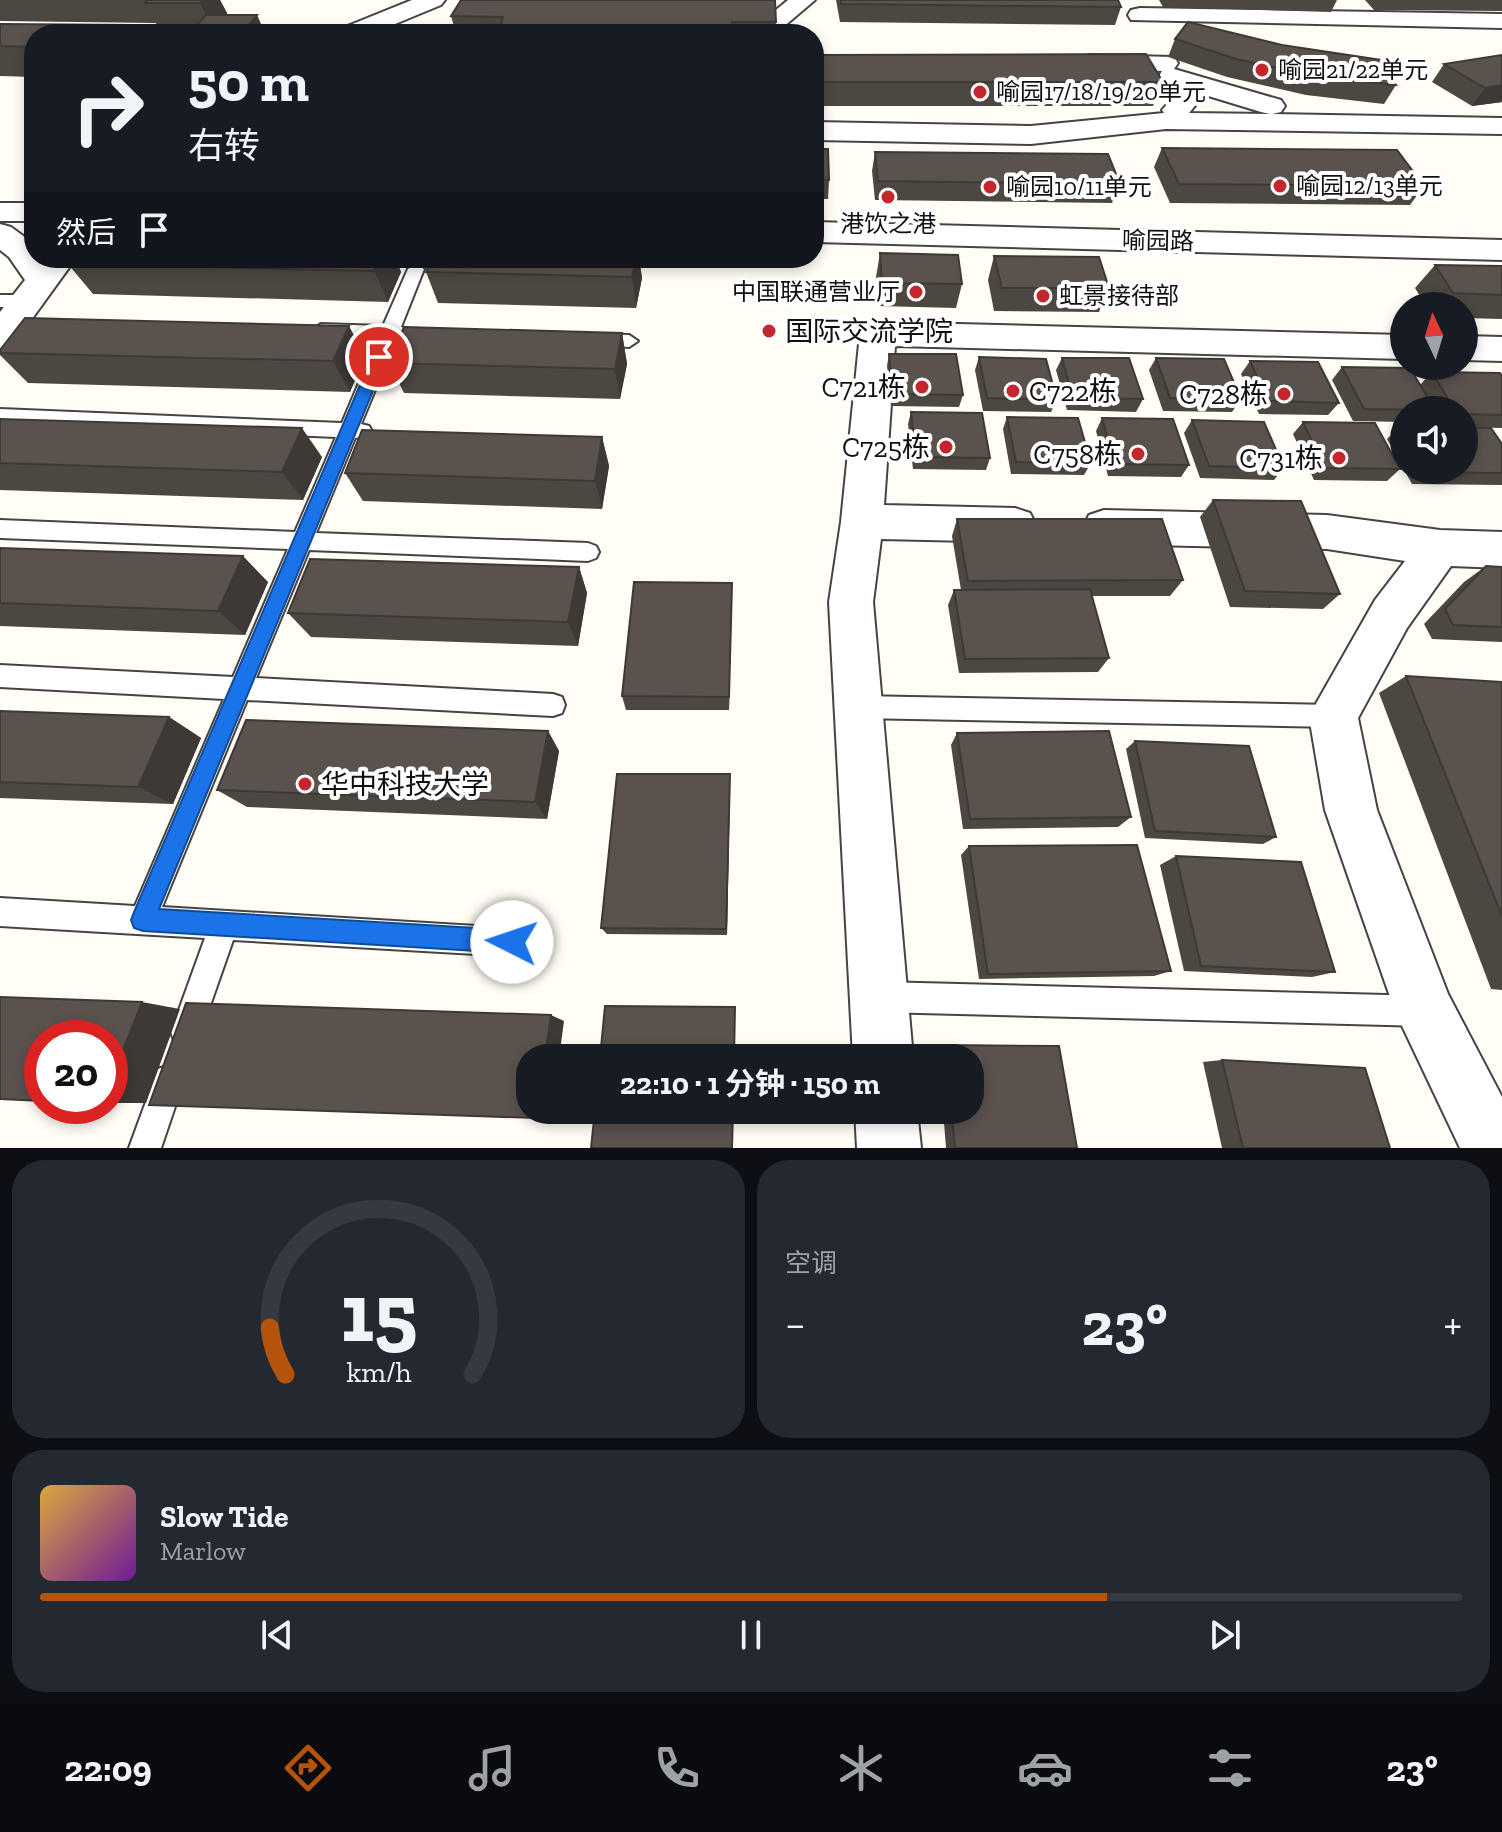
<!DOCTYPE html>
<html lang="zh">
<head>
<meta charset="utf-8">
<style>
  :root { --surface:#171b24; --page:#242831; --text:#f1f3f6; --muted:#9ea1a6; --line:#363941; --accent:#b45309 }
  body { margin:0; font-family:"Zilla Slab","Noto Sans SC",serif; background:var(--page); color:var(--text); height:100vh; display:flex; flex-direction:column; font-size:30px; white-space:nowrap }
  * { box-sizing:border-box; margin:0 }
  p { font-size:26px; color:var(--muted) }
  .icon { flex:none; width:44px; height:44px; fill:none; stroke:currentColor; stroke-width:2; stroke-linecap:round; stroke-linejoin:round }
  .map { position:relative; height:1148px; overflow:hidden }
  .sheet { display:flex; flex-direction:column; gap:12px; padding:12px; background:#0d0f14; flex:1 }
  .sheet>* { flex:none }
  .top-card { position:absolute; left:24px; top:24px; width:800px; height:244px; border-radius:32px; box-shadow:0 4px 12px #0003; background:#171b24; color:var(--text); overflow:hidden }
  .needle { width:52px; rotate:356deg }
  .fabs { position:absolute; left:1390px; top:292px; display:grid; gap:16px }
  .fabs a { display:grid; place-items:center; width:88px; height:88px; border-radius:50%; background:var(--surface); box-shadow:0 4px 12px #0003; font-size:40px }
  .speed { position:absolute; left:24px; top:1020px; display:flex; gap:16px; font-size:40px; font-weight:700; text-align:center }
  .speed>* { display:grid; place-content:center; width:104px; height:104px; border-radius:50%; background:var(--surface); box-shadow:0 4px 12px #0003; line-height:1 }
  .speed .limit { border:12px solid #d22; background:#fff; color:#111 }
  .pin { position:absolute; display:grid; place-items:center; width:68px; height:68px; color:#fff; margin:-34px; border:4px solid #fff; border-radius:50%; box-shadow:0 2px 8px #0007 }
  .me { position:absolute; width:88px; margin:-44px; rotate:274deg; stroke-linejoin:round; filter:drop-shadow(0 0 6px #0008) }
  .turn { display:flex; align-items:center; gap:28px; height:168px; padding:0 32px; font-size:36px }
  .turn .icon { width:104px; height:104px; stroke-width:2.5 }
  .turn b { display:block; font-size:56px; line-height:68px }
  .then { display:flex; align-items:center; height:76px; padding:0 32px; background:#0003; gap:16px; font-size:30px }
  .big { font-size:60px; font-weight:700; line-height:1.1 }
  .sheet .widget { flex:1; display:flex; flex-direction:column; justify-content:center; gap:12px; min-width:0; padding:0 28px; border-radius:32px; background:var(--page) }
  .sheet .dial { align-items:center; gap:0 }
  .dial svg { height:208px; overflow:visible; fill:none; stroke:var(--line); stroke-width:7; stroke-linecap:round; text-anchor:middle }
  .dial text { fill:var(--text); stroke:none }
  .song { display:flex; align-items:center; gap:24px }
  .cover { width:96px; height:96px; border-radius:12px; background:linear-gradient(135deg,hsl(40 70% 55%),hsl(280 70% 35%)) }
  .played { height:8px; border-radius:4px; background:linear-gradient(90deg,var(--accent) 75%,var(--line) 75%) }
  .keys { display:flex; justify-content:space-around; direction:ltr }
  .heat { display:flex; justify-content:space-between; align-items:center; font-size:44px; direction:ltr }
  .sheet .tiles { flex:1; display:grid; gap:12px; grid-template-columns:1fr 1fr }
  .widget:last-child { grid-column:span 2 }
  .trip { position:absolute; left:516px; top:1044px; width:468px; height:80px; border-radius:32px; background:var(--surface); box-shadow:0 4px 12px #0003; font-weight:700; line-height:80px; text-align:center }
  .tabs { display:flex; height:128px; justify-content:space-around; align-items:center; background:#090b0e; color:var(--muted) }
  .tabs .icon { width:56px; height:56px }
  .tabs .on { color:var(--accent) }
  .tabs b { font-size:36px; color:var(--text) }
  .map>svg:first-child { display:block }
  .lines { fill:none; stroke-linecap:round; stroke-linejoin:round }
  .service-casing { stroke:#444; stroke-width:4 }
  .minor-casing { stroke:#444; stroke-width:4 }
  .service { fill:#fff; fill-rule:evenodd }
  .minor { fill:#fff; fill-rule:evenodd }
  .wall { fill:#4d4742 }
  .shaded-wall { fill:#3f3936 }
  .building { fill:#5a524d; stroke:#3f3936; stroke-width:2 }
  .route { fill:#1a73e8; stroke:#114b97; stroke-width:2 }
  .poi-dot { fill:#c4262e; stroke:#fff; stroke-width:3 }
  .labels { text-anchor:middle; stroke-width:8; stroke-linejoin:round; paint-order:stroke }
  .far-poi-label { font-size:24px; fill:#111; stroke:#fff; text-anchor:start }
  .far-street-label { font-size:24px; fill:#111; stroke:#fff }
  .poi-label { font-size:28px; fill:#111; stroke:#fff; text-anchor:end }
</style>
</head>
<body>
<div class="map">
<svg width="1502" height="1148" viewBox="0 0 1502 1148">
  <rect width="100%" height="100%" fill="#fffdf5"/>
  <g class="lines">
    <g class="service-casing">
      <g id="service">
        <path d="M416,264L424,269L401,327L409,329L412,333L409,337L396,339L361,424L369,426L372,431L369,436L355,438L316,533L588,543L596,546L599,552L596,558L588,561L309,550L256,678L553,694L562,697L565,705L562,713L553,716L247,700L162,907L512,928L522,932L526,942L522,952L512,956L233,940L197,1043L186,1047L175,1043L171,1032L205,938L0,926V898L135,906L224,699L0,687V665L233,677L288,549L0,538V520L295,532L336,437L0,423V409L342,423L378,338L321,336L312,330L321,324L383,326L408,269Z"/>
        <path d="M0,295H26L35,301L26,307H0Z"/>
        <path d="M593,334L629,335L638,341L629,347L587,344L584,340Z"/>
        <path d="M858,696L1333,705L1342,708L1345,716L1342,724L1333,727L858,718L849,715L846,707L849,699Z"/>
        <path d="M880,982L1425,996L1435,1001L1440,1011L1435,1021L1425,1026L880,1012L870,1007L865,997L870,987Z"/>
        <path d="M169,1065L180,1069L184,1080L161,1148H129L158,1069Z"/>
      </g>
    </g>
    <g class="minor-casing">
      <g id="minor">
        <path d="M412,0H445L441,5L371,34H336L340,29Z"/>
        <path d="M788,0H815L775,34H747Z"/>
        <path d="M1140,8L1502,14V28L1131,20L1128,15L1131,10Z"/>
        <path d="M1091,55L1174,57L1178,63L1174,69L1281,100L1285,106L1281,112L1272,114L1502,118V134L1166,129L1031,144L814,140V122L1031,126L1164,113L1162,110L1170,101L1159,76L1162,71L1082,69L1078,63L1082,57ZM1192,91L1261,112L1270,114L1189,113L1198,102Z"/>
        <rect x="0" y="203" width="34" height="18"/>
        <path d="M814,222L1502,240V260L814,242Z"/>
        <path d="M0,224L11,227L33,243L34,258H76L13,345L0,348V312L25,280L9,257L0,250Z"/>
        <path d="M878,322L1404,335V359L895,346L884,505L1015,508L1030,513L1036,525L1030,537L1015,542L881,539L873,602L913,1058H853L829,602L841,522L860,334L865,325Z"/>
        <path d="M1464,336L1502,337V361L1464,360Z"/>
        <path d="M1104,510L1327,515L1440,530L1502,532V568L1451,566L1407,628L1358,718L1377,810L1448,994L1502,1097V1148H1460L1395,1011L1325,810L1309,716L1375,600L1405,561L1327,549L1104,544L1089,539L1083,527L1089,515Z"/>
        <path d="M855,1110H917L921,1148H857Z"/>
      </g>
    </g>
    <use href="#service" class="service"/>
    <use href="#minor" class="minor"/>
  </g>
  <g class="wall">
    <path d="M0,0H220L228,15H257L265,34H189L190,33H161L156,23L0,21Z"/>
    <path d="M836,0H1118L1121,7L1115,25L840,22Z"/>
    <path d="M1159,0H1337L1331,12L1163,7Z"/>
    <path d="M1365,0H1502V11L1374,10Z"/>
    <path d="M451,16L776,22L775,34H456Z"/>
    <path d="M0,24L130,25L135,34H34V77L0,76Z"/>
    <path d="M1175,39L1396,85L1384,104L1306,95L1227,77L1168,57Z"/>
    <path d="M814,55L1163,82L1153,106H814Z"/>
    <path d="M1502,55V102L1472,106L1432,82L1444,64Z"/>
    <path d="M1162,148L1424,186L1410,205L1170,203L1154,167Z"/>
    <path d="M814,149L829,180L828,199H814Z"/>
    <path d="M875,152L1120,184L1112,203L875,200L872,171Z"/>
    <path d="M880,253L962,284L956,308L878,306L876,277Z"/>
    <path d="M994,256L1109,288L1099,312L994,311L988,280Z"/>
    <path d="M72,258H395L401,272L388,302L93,294L68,264Z"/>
    <path d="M432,258H639L642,278L636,308L438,303L426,272Z"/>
    <path d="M1435,265L1502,266V319L1464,318V306H1426L1415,288Z"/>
    <path d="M622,333L627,364L620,399L404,393L389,363Z"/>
    <path d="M0,350L365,356L350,392L28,383L0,355Z"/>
    <path d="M889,354L963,395L959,407L891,406L887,366Z"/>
    <path d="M979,357L1057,400L1051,412L983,411L975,370Z"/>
    <path d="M1062,358L1143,399L1136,412L1067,410L1056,370Z"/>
    <path d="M1156,358L1241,399L1232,412L1163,411L1149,370Z"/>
    <path d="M1250,361L1339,403L1328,415L1259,414L1241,374Z"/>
    <path d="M1342,367L1420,385L1432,372L1502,376V428L1464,427V410H1404V422L1353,421L1332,380Z"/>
    <path d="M911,412L990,458L986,470L913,469L908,424Z"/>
    <path d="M1007,417L1091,463L1084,475L1011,474L1003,429Z"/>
    <path d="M1102,418L1189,465L1181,477L1108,476L1096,431Z"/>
    <path d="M0,419L322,457L303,500L0,490Z"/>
    <path d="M1192,420L1284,468L1274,480L1200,478L1184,433Z"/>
    <path d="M1303,422L1400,469L1387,481L1314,480L1293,434Z"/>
    <path d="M1399,427H1404V470H1464L1502,444V485L1412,484L1387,439Z"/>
    <path d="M602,437L609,466L602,509L363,501L345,473Z"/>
    <path d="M1213,500L1340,594L1323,609L1230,607L1200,517Z"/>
    <path d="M957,519L1183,580L1170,596H1092L1109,658L1098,672L959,673L948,605L954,590H961L952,536Z"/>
    <path d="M0,548L268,582L245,635L0,626Z"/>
    <path d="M1486,566L1502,567V642L1432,639L1424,624L1464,582Z"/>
    <path d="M579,567L587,593L578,646L311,637L288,613Z"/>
    <path d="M732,583L729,710H626L622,696Z"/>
    <path d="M1406,676L1502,682V990L1491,989L1379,693Z"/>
    <path d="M0,711L169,717L201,738L173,804L0,798Z"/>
    <path d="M548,731L559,751L547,819L247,807L217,790Z"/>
    <path d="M957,733L1131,817L1118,827L963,829L951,745Z"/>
    <path d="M1135,741L1276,837L1263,844L1145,838L1126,749Z"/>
    <path d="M730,786L727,935L607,934L601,928Z"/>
    <path d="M969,846L1171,971L1154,976L979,979L961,855Z"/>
    <path d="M1176,856L1335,972L1312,977L1184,971L1160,865Z"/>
    <path d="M944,1045L1059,1046L1077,1148H946L943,1110H970V1058H937L936,1048Z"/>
    <path d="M1222,1060L1390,1148H1222L1203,1062Z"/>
  </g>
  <g class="shaded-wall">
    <path d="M202,0H220L228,15L214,33L200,3Z"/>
    <path d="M257,15L265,34H241Z"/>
    <path d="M130,25L135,34H122Z"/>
    <path d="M1502,85V102L1472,106L1485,88Z"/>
    <path d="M380,258H395L401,272L388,302L374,271Z"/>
    <path d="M636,258H639L642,278L636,308L632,277Z"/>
    <path d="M349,326L365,356L350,392L333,361Z"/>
    <path d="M622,333L627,364L620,399L615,369Z"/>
    <path d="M302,428L322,457L303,500L282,472Z"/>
    <path d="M602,437L609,466L602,509L595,481Z"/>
    <path d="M243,556L268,582L245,635L218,611Z"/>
    <path d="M579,567L587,593L578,646L568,622Z"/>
    <path d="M732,583V598L729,710V697Z"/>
    <path d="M169,717L201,738L173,804L138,787Z"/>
    <path d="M548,731L559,751L547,819L535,802Z"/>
    <path d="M730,774V786L727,935L726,929Z"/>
    <path d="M142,1002L180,1009L146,1103H110V1083Z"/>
    <path d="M551,1015L564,1021L559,1058H545Z"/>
    <path d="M537,1110H552L550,1117L536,1118Z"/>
  </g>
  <g class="building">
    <path d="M147,0H202L200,3H145Z"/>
    <path d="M461,0H775L776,22H732V34H633L499,31L503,17L451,16Z"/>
    <path d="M841,0H1118L1121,7L841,4Z"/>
    <path d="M206,15H257L241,34H189Z"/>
    <path d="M1188,22L1282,45L1381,60L1396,85L1316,76L1236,59L1175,39Z"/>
    <path d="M0,24L130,25L122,34H34V47L0,46Z"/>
    <path d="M1146,54L1163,82H814V55Z"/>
    <path d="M1502,55V85L1485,88L1444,64Z"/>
    <path d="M1162,148L1397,150L1424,186L1179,184Z"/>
    <path d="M814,149H828L829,180H814Z"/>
    <path d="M875,152L1108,154L1120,184L878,181Z"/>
    <path d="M880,253L958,255L962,284L882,283Z"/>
    <path d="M994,256L1099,257L1109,288H1002Z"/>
    <path d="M72,258H380L374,271L68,264Z"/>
    <path d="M432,258H636L632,277L426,272Z"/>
    <path d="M1435,265L1502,266V295L1453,293Z"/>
    <path d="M25,318L349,326L333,361L0,353V350Z"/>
    <path d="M404,327L622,333L615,369L389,363Z"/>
    <path d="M889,354H956L963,395L893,394Z"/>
    <path d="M979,357L1046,359L1057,400L987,398Z"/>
    <path d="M1062,358H1129L1143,399L1073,398Z"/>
    <path d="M1156,358L1224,359L1241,399L1170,398Z"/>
    <path d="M1250,361L1318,362L1339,403L1268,401Z"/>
    <path d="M1342,367L1410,368L1435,410L1364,409Z"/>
    <path d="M1432,372L1500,373L1502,376V415L1464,414V410H1455Z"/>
    <path d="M911,412L982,413L990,458L916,457Z"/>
    <path d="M1007,417L1078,418L1091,463L1016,462Z"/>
    <path d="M1102,418L1173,419L1189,465L1115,464Z"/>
    <path d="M0,419L302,428L282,472L0,463Z"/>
    <path d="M1192,420L1264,422L1284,468L1209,466Z"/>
    <path d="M1303,422L1375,423L1400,469L1324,468Z"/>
    <path d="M1399,427H1404V436Z"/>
    <path d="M1464,428H1491L1502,444V473L1424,472L1423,470H1464Z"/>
    <path d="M362,430L602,437L595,481L345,473Z"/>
    <path d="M1213,500L1301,501L1340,594L1245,591Z"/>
    <path d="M957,519H1162L1183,580L968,581Z"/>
    <path d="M0,548L243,556L218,611L0,603Z"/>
    <path d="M310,559L579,567L568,622L288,613Z"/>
    <path d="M1486,566L1502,567V627L1453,625L1445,609Z"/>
    <path d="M634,582L732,583L729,697L622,696Z"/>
    <path d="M1090,589L1109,658L965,659L954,590Z"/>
    <path d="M1406,676L1502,682V916Z"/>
    <path d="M0,711L169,717L138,787L0,782Z"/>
    <path d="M246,720L548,731L535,802L217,790Z"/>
    <path d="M1109,731L1131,817L970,819L957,733Z"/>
    <path d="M1135,741L1249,746L1276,837L1155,831Z"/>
    <path d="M617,774H730L726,929L601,928Z"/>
    <path d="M1137,845L1171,971L988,974L969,846Z"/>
    <path d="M1176,856L1301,862L1335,972L1201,966Z"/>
    <path d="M0,997L142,1002L110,1083V1038H42V1101L0,1099Z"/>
    <path d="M186,1003L551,1015L545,1058H530V1110H537L536,1118L149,1105Z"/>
    <path d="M605,1006L735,1007L734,1058H600Z"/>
    <path d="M944,1045L1059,1046L1077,1148H955L951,1110H970V1058H945Z"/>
    <path d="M1222,1060L1365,1068L1390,1148H1243Z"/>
    <path d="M595,1110H733L732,1148H591Z"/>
  </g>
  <path class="route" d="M379,352L387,357L159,909L512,930L521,933L524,942L521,950L512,953L143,931L134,928L131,920L134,912L372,357Z"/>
  <g class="poi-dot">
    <circle cx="1262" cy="70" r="8"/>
    <circle cx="980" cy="92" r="8"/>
    <circle cx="1280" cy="186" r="8"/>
    <circle cx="990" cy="187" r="8"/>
    <circle cx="888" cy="197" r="8"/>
    <circle cx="916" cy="292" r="8"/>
    <circle cx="1043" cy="296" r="8"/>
    <circle cx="769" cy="331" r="8"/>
    <circle cx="922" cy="387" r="8"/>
    <circle cx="1013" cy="391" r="8"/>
    <circle cx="1284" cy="394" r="8"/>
    <circle cx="946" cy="447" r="8"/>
    <circle cx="1138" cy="454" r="8"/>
    <circle cx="1339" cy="458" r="8"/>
    <circle cx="305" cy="784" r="8"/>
  </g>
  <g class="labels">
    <g class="far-poi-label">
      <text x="1278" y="78">喻园21/22单元</text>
      <text x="996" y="100">喻园17/18/19/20单元</text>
      <text x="1296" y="194">喻园12/13单元</text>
      <text x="1006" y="195">喻园10/11单元</text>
      <text x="888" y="232" text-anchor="middle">港饮之港</text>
      <text x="900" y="300" text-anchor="end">中国联通营业厅</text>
      <text x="1059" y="304">虹景接待部</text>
    </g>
    <g class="far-street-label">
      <text transform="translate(1158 241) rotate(1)" y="8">喻园路</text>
    </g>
    <g class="poi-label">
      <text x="785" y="341" text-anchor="start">国际交流学院</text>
      <text x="906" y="397">C721栋</text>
      <text x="1029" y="401" text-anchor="start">C722栋</text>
      <text x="1268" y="404">C728栋</text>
      <text x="930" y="457">C725栋</text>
      <text x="1122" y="464">C758栋</text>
      <text x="1323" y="468">C731栋</text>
      <text x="321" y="794" text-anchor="start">华中科技大学</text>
    </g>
  </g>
</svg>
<div class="fabs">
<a><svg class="needle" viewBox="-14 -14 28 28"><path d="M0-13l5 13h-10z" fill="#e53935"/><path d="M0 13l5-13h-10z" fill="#9ea1a6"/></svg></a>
<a><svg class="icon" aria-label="sound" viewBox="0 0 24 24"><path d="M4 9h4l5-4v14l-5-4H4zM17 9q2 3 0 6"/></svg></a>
</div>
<div class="speed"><div class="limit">20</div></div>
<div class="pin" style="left:379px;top:357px;background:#d93025"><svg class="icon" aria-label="arrive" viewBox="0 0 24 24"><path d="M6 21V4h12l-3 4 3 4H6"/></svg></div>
<svg class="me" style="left:512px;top:942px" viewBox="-20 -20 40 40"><circle r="19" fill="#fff"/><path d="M0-13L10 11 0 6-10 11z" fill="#1a73e8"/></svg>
<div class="trip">22:10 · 1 分钟 · 150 m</div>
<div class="top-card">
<div class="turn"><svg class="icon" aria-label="right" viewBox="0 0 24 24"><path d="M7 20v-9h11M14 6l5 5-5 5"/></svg><div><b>50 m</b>右转</div></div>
<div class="then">然后<svg class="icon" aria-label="arrive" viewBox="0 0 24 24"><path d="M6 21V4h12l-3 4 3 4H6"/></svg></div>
</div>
</div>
<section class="sheet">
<div class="tiles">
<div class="widget dial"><svg viewBox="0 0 100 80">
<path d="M14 69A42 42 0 1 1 86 69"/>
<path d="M14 69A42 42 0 0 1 8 51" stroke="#b45309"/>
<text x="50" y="56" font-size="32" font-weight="700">15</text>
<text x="50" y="72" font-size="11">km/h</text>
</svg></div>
<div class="widget"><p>空调</p>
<div class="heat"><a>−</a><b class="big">23°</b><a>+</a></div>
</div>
<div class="widget">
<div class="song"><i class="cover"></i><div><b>Slow Tide</b><p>Marlow</p></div></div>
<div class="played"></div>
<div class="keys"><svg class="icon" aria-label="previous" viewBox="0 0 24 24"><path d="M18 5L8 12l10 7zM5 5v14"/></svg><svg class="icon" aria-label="pause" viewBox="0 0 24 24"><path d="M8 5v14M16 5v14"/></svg><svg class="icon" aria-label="next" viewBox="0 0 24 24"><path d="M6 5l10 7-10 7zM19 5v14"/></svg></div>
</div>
</div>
</section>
<nav class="tabs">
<b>22:09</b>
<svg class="icon on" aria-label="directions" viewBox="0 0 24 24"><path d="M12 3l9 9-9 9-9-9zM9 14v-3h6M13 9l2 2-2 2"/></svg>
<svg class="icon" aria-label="music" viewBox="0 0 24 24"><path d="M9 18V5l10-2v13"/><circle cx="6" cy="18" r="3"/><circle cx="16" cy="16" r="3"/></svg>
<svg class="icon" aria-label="phone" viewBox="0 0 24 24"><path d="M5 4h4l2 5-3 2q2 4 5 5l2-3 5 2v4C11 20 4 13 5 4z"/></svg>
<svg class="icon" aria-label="climate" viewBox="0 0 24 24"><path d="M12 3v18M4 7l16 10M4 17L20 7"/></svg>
<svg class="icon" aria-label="car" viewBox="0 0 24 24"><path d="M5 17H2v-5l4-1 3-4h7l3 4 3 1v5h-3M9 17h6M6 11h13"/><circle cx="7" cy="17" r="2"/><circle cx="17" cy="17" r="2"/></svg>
<svg class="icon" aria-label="filters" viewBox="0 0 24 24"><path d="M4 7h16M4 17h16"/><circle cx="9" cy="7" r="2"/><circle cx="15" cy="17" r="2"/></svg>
<b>23°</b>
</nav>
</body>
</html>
